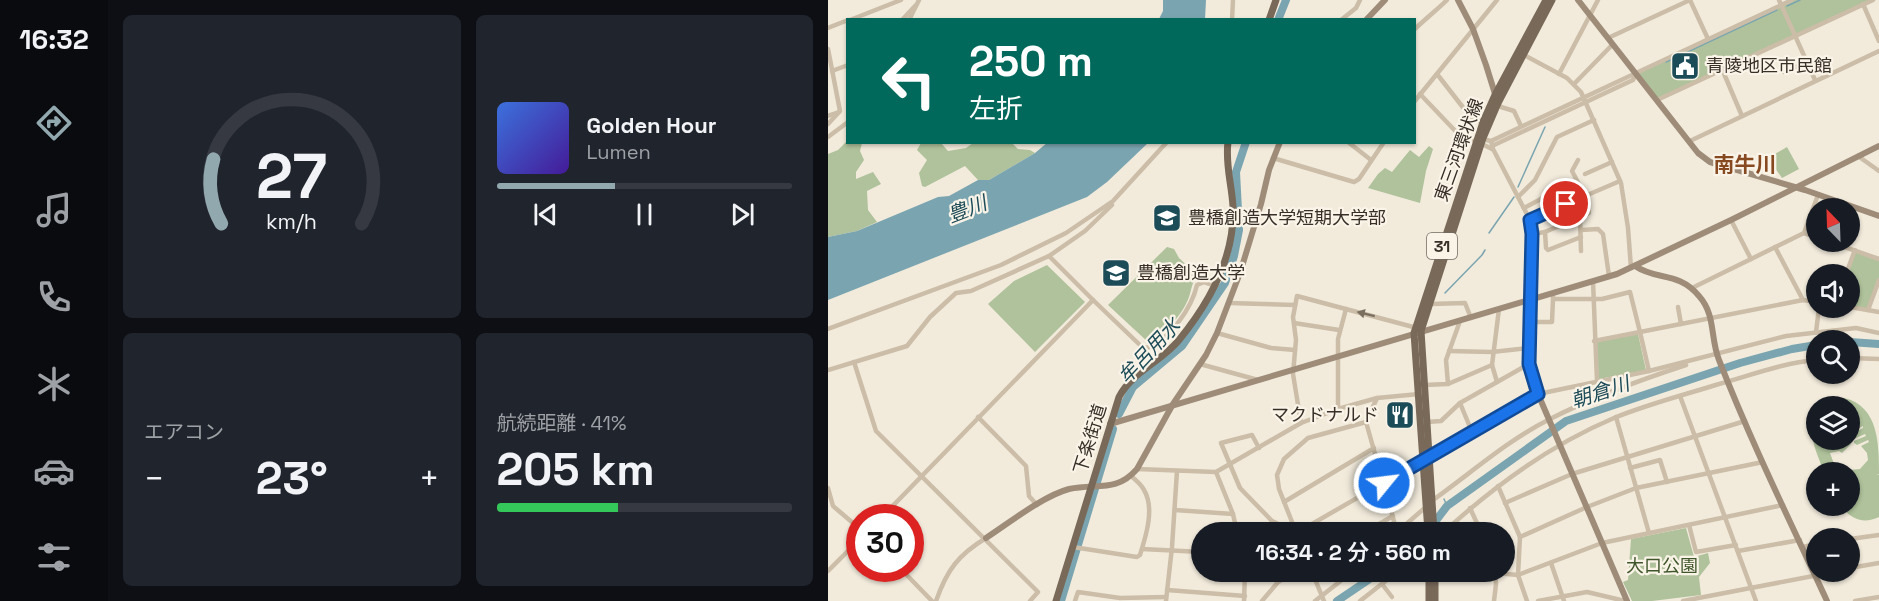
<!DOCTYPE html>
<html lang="ja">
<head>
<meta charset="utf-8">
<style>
  :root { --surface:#171b24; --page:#20242c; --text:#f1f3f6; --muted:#9ea1a6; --line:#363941; --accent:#92a8af }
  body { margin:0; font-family:"Space Grotesk","Noto Sans JP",sans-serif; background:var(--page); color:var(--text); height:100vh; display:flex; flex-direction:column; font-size:22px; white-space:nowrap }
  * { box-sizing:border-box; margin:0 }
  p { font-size:20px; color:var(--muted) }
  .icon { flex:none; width:33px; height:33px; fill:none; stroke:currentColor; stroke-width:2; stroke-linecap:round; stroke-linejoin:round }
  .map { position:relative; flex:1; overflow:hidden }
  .drawer { display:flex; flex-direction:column; gap:15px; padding:15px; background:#0d0f14; width:720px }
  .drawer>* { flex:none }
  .banner { position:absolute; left:18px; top:18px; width:570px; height:126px; border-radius:0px; box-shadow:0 2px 4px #0004; background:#00695c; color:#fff; overflow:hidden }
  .needle { width:39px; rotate:337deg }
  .tools { position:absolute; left:978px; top:198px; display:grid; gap:12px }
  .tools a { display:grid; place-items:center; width:54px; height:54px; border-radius:50%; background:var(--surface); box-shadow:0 2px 4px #0004; font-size:30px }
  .speed { position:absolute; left:18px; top:504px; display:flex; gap:12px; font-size:30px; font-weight:700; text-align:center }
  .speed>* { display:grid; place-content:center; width:78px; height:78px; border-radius:50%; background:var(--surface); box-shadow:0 2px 4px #0004; line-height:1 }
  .speed .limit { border:9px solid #d22; background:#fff; color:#111 }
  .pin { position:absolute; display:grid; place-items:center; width:51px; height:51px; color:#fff; margin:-26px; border:3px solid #fff; border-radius:50%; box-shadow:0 2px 6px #0007 }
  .me { position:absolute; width:66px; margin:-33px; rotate:61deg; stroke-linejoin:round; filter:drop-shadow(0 0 4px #0008) }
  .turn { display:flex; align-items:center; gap:21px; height:126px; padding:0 24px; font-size:27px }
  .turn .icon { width:78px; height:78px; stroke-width:2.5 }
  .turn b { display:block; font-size:42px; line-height:51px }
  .big { font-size:45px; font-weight:600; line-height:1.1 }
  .drawer .card { flex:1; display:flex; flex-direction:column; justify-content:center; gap:9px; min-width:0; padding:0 21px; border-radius:9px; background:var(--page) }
  .drawer .dial { align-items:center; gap:0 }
  .dial svg { height:156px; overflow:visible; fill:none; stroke:var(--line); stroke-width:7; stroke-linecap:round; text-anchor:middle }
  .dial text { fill:var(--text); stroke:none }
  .song { display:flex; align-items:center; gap:18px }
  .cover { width:72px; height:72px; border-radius:9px; background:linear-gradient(135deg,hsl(220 70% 55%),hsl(260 70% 35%)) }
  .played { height:6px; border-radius:3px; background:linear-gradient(90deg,var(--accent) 40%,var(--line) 40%) }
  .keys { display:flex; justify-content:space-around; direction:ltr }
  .heat { display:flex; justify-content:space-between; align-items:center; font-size:33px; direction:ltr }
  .charge { height:9px; border-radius:4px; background:linear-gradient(90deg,#34c759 41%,var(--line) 0) }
  .drawer .tiles { flex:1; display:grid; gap:15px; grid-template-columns:repeat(2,1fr) }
  .trip { position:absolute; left:363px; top:522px; width:324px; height:60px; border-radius:30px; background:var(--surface); box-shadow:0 2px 4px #0004; font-weight:600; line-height:60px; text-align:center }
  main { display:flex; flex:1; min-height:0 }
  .dock { display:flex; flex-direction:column; width:108px; justify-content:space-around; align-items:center; background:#090b0e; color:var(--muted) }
  .dock .icon { width:42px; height:42px }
  .dock .current { color:var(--accent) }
  .dock b { font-size:27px; color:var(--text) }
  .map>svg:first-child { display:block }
  .green { fill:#afc29b }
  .water { fill:#7aa5b0 }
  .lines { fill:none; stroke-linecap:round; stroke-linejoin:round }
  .stream { stroke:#7aa5b0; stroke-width:1.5 }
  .river { stroke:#7aa5b0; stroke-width:8 }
  .street { stroke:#cbbda7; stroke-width:4.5 }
  .secondary { stroke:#9e8c79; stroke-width:6 }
  .primary { stroke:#796959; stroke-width:7 }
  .oneway { fill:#7a6f61 }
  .route-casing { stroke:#114b97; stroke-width:15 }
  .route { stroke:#1a73e8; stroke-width:10 }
  .labels { text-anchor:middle; stroke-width:4.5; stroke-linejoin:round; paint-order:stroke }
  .shield { fill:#faf4e8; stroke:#726a62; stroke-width:1.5 }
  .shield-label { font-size:16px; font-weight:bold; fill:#372f28 }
  .poi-label { font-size:18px; fill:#372f28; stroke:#faf4e8; text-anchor:start }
  .street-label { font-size:18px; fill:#372f28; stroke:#faf4e8 }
  .park-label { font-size:18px; fill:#3f562b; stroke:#faf4e8 }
  .water-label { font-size:20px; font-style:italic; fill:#1d4c59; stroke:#faf4e8 }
  .quarter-label { font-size:21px; font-weight:bold; fill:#874920; stroke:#faf4e8 }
</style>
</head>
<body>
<main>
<nav class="dock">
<b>16:32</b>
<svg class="icon current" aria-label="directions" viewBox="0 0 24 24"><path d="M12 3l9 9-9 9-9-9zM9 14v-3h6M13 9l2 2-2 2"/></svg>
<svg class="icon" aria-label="music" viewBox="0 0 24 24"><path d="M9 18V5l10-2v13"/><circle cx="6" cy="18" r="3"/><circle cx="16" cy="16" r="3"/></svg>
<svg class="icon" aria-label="phone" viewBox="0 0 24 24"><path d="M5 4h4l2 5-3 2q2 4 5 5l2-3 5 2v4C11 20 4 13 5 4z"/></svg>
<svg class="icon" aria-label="climate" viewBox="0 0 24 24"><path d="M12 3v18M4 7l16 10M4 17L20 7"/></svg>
<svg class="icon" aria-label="car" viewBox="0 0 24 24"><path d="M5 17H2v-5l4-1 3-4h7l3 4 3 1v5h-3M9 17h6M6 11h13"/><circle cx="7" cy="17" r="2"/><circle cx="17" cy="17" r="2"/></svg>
<svg class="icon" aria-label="filters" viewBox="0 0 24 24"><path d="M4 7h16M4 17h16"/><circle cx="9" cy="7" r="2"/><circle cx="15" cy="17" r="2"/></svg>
</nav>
<section class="drawer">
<div class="tiles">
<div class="card dial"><svg viewBox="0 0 100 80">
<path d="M14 69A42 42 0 1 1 86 69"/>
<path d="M14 69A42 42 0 0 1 10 36" stroke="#92a8af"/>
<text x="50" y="56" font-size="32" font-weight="700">27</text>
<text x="50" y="72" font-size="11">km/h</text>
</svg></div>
<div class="card">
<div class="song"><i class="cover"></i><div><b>Golden Hour</b><p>Lumen</p></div></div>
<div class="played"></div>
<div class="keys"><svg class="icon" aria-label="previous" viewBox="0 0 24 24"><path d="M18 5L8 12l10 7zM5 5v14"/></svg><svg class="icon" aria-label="pause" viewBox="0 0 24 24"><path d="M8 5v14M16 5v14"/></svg><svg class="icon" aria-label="next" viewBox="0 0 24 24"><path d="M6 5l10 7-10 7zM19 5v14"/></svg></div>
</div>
<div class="card"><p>エアコン</p>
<div class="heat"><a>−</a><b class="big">23°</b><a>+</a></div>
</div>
<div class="card"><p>航続距離 · 41%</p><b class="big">205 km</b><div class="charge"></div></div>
</div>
</section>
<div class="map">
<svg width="1051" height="601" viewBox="0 0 1051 601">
  <rect width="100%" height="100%" fill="#f2ebdc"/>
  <g class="green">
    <path d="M965,0H1045L829,100L808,73Z"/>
    <path d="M19,141L20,142L34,143L32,151L36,160L28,172V179L45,172L53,184L39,191L40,210L49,222L29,231L0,237V154L10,150Z"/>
    <path d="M183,142L190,149L202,150L207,153L161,180H150L137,166L97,187L94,186L91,173L99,160L89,150L93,143H113L120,151L138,148L145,143Z"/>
    <path d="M601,146L605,149L598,171L592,203L540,188L550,174L557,168L564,172L582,150L591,157Z"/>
    <path d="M959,147L971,169L954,178L940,158Z"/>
    <path d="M339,247L346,249L351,258L370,276C363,283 364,289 361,297C354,316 337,333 321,343L280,305Z"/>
    <path d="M1027,250L1051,259V280L1040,310L1022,307V274H1018Z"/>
    <path d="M219,265L257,302L207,352L160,304L186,281Z"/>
    <path d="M810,334L818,370L771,379L768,342Z"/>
    <path d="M1016,398C1051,406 1051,445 1051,474L1049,475H1051V517C1034,525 1023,518 1012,506H1022V497H1024L1022,496V472H1016L1021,470L1032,469L1040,460L1039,453L1033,446L1041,442L1040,440L1029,445L1026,443V441L1038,436L1037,434L1026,439L1029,431L1035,428V426L1026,431L1023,444L1014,453L1011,451L1002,453L1009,472H996C989,453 978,433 988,413V440H1022V406H993L1005,400Z"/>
    <path d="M858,528L866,557L880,553L882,563L871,577L873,595L824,601H804L795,582L800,580L803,539Z"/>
  </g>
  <g class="water">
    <path d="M335,0H378L377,19H331L335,11Z"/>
    <path d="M220,142L320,143L279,182L259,197L0,300V237L29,231L110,197L121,196L150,180H161L207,153Z"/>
  </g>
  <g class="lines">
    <g class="stream">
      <path d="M959,6L972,0"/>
      <path d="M838,62L949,10"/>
      <path d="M690,187L717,127"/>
      <path d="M661,233L686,197"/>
      <path d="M617,293L654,255L657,250"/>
      <path d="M616,499L619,506"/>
    </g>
    <g class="river">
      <path d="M450,20L458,0"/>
      <path d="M1022,342L1051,344"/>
      <path d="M291,414L305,387L354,346L397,283L406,256L411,230L408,172L418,142"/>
      <path d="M603,527L619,506L738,421L912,363L964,349L988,345"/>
      <path d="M233,601L285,429"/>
      <path d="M509,601L552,572"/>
    </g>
    <g class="street">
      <path d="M862,0L880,39"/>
      <path d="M951,0L987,80"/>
      <path d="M1035,4L1051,41"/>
      <path d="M22,20L73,0"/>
      <path d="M74,20L87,6"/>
      <path d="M81,20L91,0"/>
      <path d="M404,20L405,0"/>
      <path d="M513,20L528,8L532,0"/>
      <path d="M0,28L20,20"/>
      <path d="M586,30C597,19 609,10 619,0"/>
      <path d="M780,38L862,0"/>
      <path d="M0,49L12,111L0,124"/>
      <path d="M694,54L739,78L753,92L793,183L800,228L803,268"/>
      <path d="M894,69L914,116"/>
      <path d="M4,71L20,65"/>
      <path d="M956,72L979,62"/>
      <path d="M609,74L644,119L655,122"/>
      <path d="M731,74L770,0"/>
      <path d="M746,84L785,44"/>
      <path d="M592,94L634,138L648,141L664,149"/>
      <path d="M829,100L1045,0"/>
      <path d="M586,102L669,0"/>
      <path d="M670,103L673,107L686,111L693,126"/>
      <path d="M0,116L11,112"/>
      <path d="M0,137L20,122"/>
      <path d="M663,141L964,0"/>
      <path d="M862,141L1051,51"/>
      <path d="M520,142L543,160"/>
      <path d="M664,146L805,80L808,73"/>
      <path d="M1030,156L1051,171"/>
      <path d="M445,158L526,182L531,179L556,142"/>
      <path d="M757,174L784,162"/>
      <path d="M690,197L707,180L729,137L766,120"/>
      <path d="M696,208L724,193"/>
      <path d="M752,218L753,251"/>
      <path d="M702,220L757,196L744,171L750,160"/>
      <path d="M903,220L923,259"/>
      <path d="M753,230L770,229L775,234L781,276"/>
      <path d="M717,232L718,248L720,250L753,237"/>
      <path d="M976,233L988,237"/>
      <path d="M704,234L717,232L761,213L757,196L792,181"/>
      <path d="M1002,242L1051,259"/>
      <path d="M947,247L975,300"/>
      <path d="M221,256L257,231L284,205"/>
      <path d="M1018,274L1027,250"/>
      <path d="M765,281L769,381"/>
      <path d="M864,288L976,233L990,195"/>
      <path d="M725,293V299H774L802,292L812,332L975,300L988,302"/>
      <path d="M401,303L467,305"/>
      <path d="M602,304L637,303L643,318"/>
      <path d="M850,307L853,324"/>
      <path d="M1022,307L1051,312"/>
      <path d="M1040,310L1051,280"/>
      <path d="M701,322H724L725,299"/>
      <path d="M466,323L511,330"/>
      <path d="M0,329L173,265L238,233L285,201L339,142"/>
      <path d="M988,332L991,308"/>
      <path d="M389,333L443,348L467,350"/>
      <path d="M766,341L812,332L821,371"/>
      <path d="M621,351L664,352L700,348L704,234L702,220L665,149L663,141L654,139"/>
      <path d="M1022,358L1051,359"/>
      <path d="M26,362L48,431L210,592L202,601"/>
      <path d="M372,364L430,380"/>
      <path d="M0,370L79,346L102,317L128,293L143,291L221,256L265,300"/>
      <path d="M669,382L664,365L671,309"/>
      <path d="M620,384L618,360L632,321"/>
      <path d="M596,385L620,384L664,365"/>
      <path d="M852,396L928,601"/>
      <path d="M632,403L644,432"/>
      <path d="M510,409V339L518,309"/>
      <path d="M150,417L198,466L201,496L209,505"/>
      <path d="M788,417L821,533"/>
      <path d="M538,422L569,532"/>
      <path d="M599,422L613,421L632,403L701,364"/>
      <path d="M473,423L465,374L468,340L465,317L469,296L589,328"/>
      <path d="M431,448L424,435L393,443L412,488L444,521L467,532"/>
      <path d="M802,468L832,460L839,482"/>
      <path d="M309,469L388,472L473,423L510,409L549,398L591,394"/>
      <path d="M388,472L405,514L409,532"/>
      <path d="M670,486L692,537L690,575L699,601"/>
      <path d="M0,488L5,506L32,529"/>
      <path d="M605,500C643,473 680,440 722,419C765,397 812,380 858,365"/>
      <path d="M456,502L546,448"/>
      <path d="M677,503L744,474L917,421"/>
      <path d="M642,508L653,532"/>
      <path d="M347,510L405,514"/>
      <path d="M53,518L265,300L313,346L319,348C342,340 364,307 369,285L376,282L388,286"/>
      <path d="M861,525L868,552L908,545"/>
      <path d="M443,532L444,521"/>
      <path d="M468,532L451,489L449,475L456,459L480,438L538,422L549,398"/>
      <path d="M470,532L710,394L821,371L958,336L1028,328L1051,333"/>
      <path d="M537,532L565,516"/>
      <path d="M569,532L599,506"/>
      <path d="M616,532C667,485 722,445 786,418C820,404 856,395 891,384C924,375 954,363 988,360"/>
      <path d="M692,537L759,507L808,488L935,462"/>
      <path d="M1022,539L1051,535"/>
      <path d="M245,547L309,557L312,555C318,536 327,508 316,490C313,484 308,480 303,476"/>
      <path d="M975,547L988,544"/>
      <path d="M314,549L374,552"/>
      <path d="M910,551L972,540"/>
      <path d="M723,563L736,601"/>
      <path d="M72,568L104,601"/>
      <path d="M1022,568L1051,563"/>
      <path d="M0,571L32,539"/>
      <path d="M484,572L496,601"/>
      <path d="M607,575L668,573L690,575L774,543L955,505"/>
      <path d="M450,582L467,572"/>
      <path d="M554,584L564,597"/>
      <path d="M339,590L417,596"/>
      <path d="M108,601C119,570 130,555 158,538"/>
      <path d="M247,601L250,592L292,598L338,597"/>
      <path d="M338,601L344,547L349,471"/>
      <path d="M416,601L417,572"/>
      <path d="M434,601L450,582L447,572"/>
      <path d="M487,601L524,572"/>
      <path d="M532,601L569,572"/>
      <path d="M666,601L668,584L667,572"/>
      <path d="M710,601L759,592L797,601"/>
      <path d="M855,601L1006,572"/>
      <path d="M1027,601L1051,597"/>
    </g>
    <g class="secondary">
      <path d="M630,0L645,29L658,65L668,97"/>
      <path d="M750,0L870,153L882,162L977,190L1051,216"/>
      <path d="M538,20L557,0"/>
      <path d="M807,266C829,281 850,271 871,296C888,315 882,338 891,360C923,442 962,521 999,601"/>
      <path d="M700,348L701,364L710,394L799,601"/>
      <path d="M282,424L789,274L903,220L1051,146"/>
      <path d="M158,538C181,523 215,496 241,489C269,483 288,493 309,469L345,404L378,355L389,333L412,273L433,204L441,170L452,142"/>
    </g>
    <g class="primary">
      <path d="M441,20L448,0"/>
      <path d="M600,532L586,333L655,122L667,95L718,0"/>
      <path d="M606,532L593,331L655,138L670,103L724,0"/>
      <path d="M601,572V601"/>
      <path d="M607,572V601"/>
      <path d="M228,601L291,397C304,372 333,362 351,340C382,302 407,257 405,207C404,185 397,165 400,142"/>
    </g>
  </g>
  <defs><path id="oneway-solid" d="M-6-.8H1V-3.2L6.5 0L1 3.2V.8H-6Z" transform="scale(1.5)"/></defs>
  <use class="oneway" href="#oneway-solid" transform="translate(538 314) rotate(-166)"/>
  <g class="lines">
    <g class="route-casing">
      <path id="route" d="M556,483L710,394L701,364L704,234L702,220L738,204"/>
    </g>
    <use href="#route" class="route"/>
  </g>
  <defs>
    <g id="civic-square" transform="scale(1.5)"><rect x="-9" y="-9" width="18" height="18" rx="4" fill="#1d4c59" stroke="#faf4e8"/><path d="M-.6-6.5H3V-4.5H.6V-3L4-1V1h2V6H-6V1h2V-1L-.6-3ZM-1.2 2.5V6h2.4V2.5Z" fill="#fff"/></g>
    <g id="university-square" transform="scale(1.5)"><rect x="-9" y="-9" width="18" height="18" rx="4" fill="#1d4c59" stroke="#faf4e8"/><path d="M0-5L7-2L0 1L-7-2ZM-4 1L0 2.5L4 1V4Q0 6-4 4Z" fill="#fff"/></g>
    <g id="restaurant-square" transform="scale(1.5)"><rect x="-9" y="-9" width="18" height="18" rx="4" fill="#1d4c59" stroke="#faf4e8"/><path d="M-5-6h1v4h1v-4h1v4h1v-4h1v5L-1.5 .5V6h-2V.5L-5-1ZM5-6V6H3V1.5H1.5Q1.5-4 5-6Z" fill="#fff"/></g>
  </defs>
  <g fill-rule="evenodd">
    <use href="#civic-square" x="857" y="66"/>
    <use href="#university-square" x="339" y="218"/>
    <use href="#university-square" x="288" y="273"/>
    <use href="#restaurant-square" x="572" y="415"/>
  </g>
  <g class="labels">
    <rect class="shield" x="599" y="233" width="30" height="26" rx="4.5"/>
    <g class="shield-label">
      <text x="614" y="252">31</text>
    </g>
    <g class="poi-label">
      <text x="878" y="72">青陵地区市民館</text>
      <text x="360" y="224">豊橋創造大学短期大学部</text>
      <text x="309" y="279">豊橋創造大学</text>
      <text x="551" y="421" text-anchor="end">マクドナルド</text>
    </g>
    <g class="street-label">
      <text transform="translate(631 150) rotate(-70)" y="6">東三河環状線</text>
      <text transform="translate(262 439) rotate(-73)" y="6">下条街道</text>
    </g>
    <g class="park-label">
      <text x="834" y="572">大口公園</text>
    </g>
    <g class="water-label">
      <text transform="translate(139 209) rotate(-21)" y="7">豊川</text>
      <text transform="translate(321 351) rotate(-47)" y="7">牟呂用水</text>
      <text transform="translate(772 392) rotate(-18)" y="7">朝倉川</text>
    </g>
    <g class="quarter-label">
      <text x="917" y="172">南牛川</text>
    </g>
  </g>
</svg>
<div class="tools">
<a><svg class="needle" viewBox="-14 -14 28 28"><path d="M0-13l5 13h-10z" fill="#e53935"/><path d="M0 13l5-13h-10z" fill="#9ea1a6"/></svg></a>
<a><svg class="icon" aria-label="sound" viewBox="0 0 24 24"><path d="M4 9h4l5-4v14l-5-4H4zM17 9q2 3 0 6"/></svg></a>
<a><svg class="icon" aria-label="search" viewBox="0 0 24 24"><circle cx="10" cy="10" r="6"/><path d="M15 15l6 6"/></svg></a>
<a><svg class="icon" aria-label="layers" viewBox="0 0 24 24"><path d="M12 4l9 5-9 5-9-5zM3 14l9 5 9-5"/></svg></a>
<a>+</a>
<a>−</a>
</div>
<div class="speed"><div class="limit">30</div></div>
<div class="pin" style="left:738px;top:204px;background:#d93025"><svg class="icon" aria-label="arrive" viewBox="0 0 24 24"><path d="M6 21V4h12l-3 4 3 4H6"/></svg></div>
<svg class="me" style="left:556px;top:483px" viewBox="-20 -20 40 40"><circle r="17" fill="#1a73e8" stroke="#fff" stroke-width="3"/><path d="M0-11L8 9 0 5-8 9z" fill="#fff"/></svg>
<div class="trip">16:34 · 2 分 · 560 m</div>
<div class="banner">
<div class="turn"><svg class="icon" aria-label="left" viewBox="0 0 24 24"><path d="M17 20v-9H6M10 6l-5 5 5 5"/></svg><div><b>250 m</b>左折</div></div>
</div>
</div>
</main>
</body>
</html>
